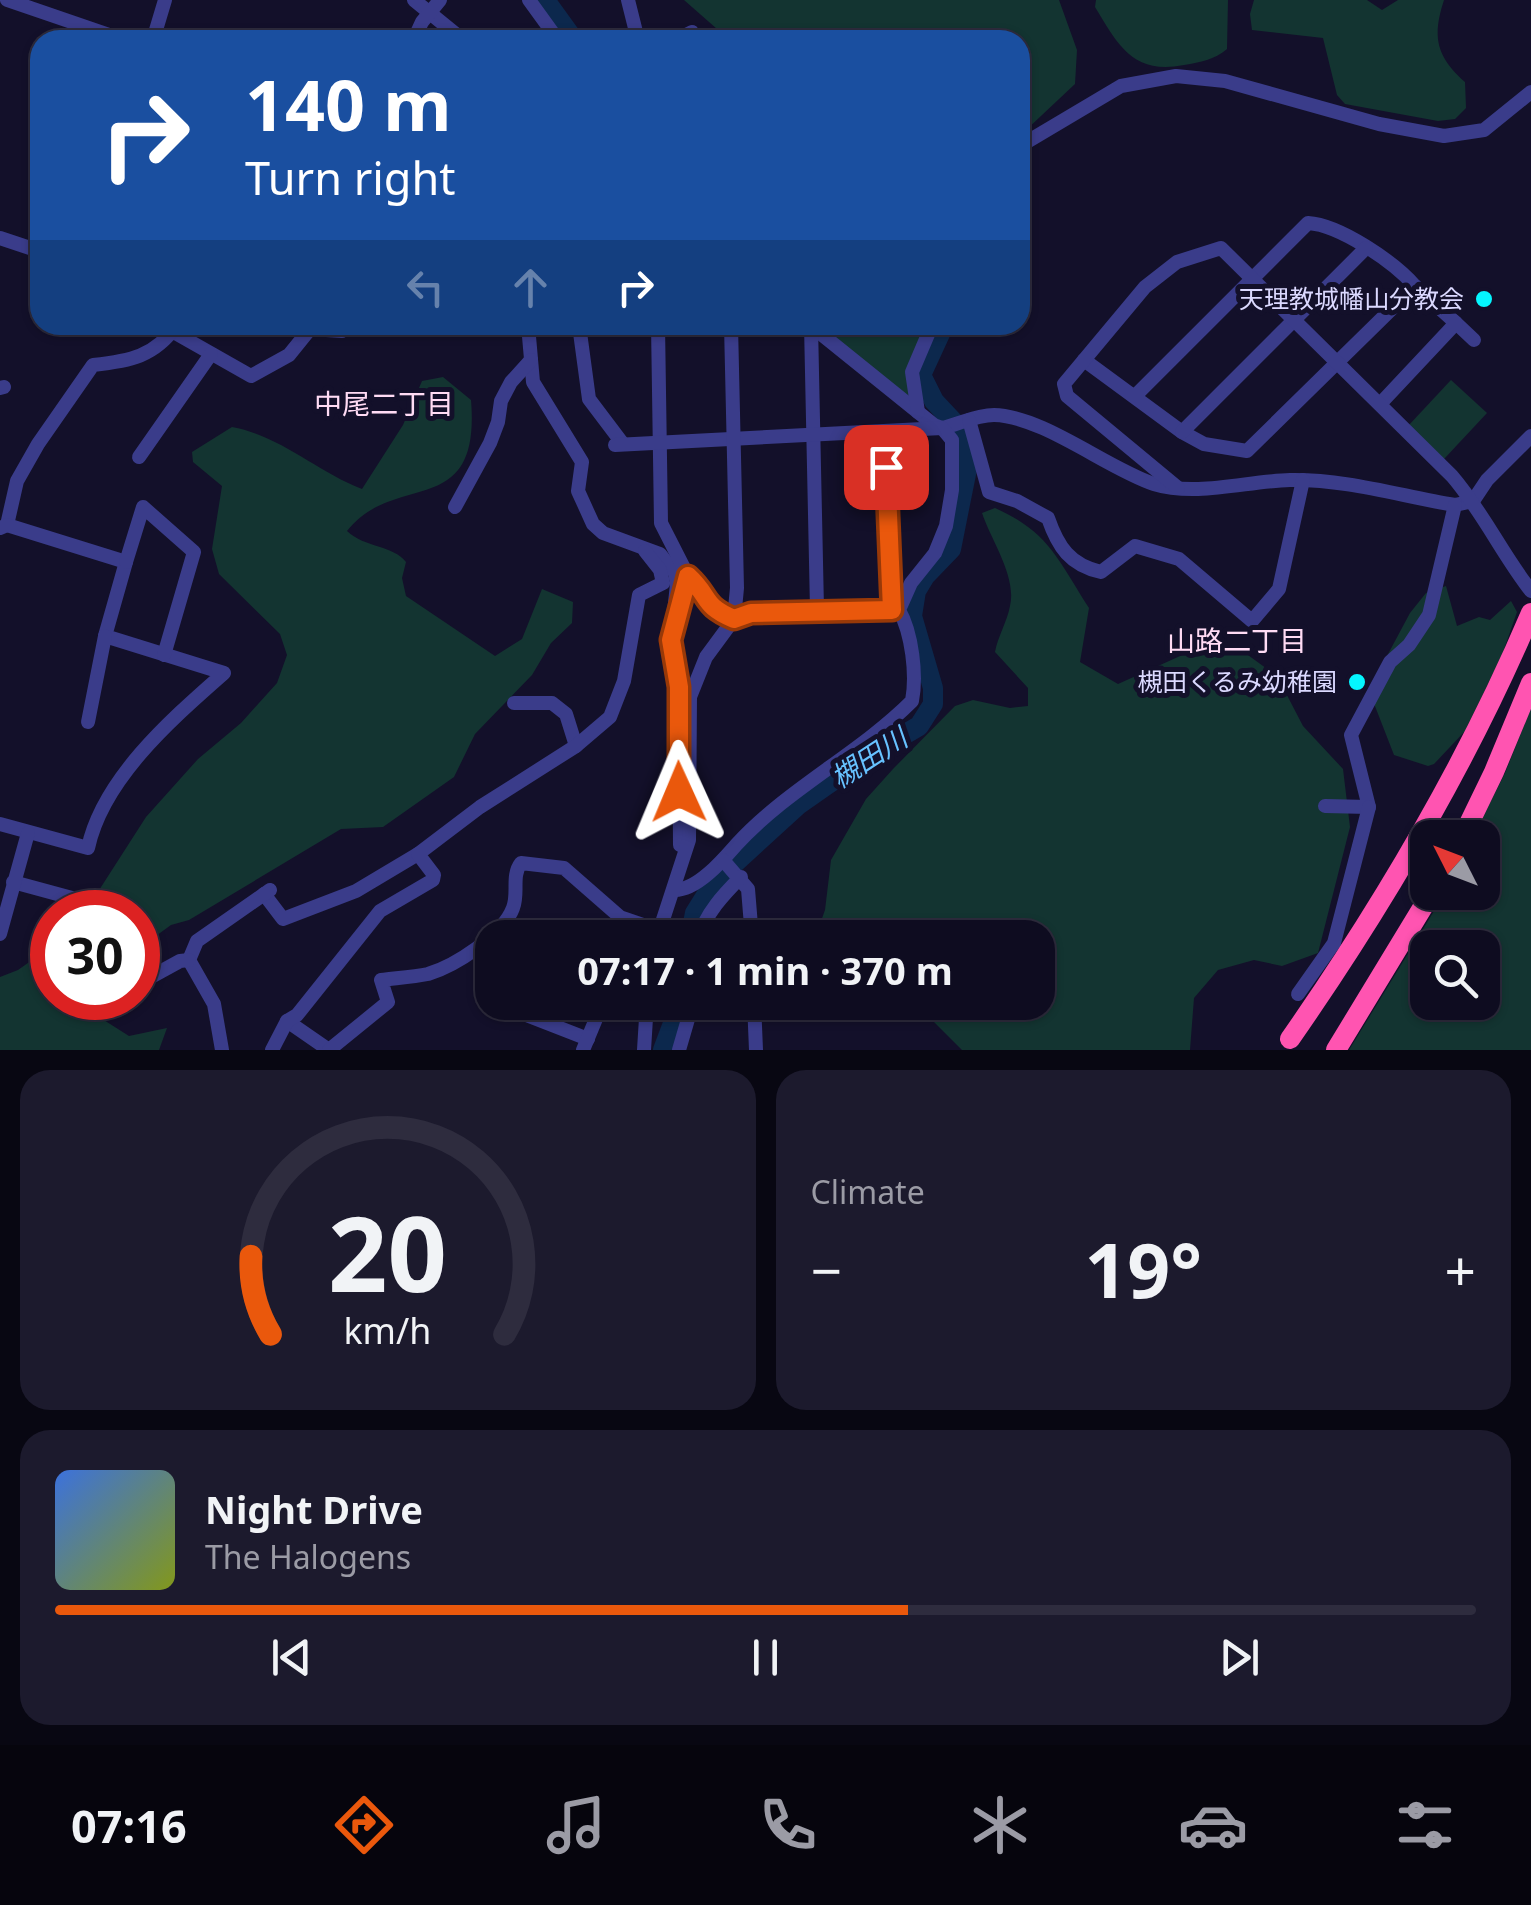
<!DOCTYPE html>
<html lang="en">
<head>
<meta charset="utf-8">
<style>
  :root { --surface:#0e0c20; --page:#1c1a2d; --text:#f1f3f6; --muted:#9b9ba5; --line:#2e2c3e; --accent:#ea580c }
  body { margin:0; font-family:"Noto Sans","Noto Sans JP",sans-serif; background:var(--page); color:var(--text); height:100vh; display:flex; flex-direction:column; font-size:38px; white-space:nowrap }
  * { box-sizing:border-box; margin:0 }
  p { font-size:32px; color:var(--muted) }
  .icon { flex:none; width:55px; height:55px; fill:none; stroke:currentColor; stroke-width:2; stroke-linecap:round; stroke-linejoin:round }
  .map { position:relative; height:1050px; overflow:hidden }
  .sheet { display:flex; flex-direction:column; gap:20px; padding:20px; background:#080712; flex:1 }
  .sheet>* { flex:none }
  .banner { position:absolute; left:30px; top:30px; width:1000px; height:305px; border-radius:30px; box-shadow:0 2px 8px #0004,0 0 0 2px var(--line); background:#1a4fa0; color:#fff; overflow:hidden }
  .needle { width:65px; rotate:312deg }
  .buttons { position:absolute; left:1410px; top:820px; display:grid; gap:20px }
  .buttons a { display:grid; place-items:center; width:90px; height:90px; border-radius:20px; background:var(--surface); box-shadow:0 2px 8px #0004,0 0 0 2px var(--line); font-size:50px }
  .speed { position:absolute; left:30px; top:890px; display:flex; gap:20px; font-size:50px; font-weight:700; text-align:center }
  .speed>* { display:grid; place-content:center; width:130px; height:130px; border-radius:50%; background:var(--surface); box-shadow:0 2px 8px #0004,0 0 0 2px var(--line); line-height:1 }
  .speed .limit { border:15px solid #d22; background:#fff; color:#111 }
  .pin { position:absolute; display:grid; place-items:center; width:85px; height:85px; color:#fff; margin:-42px; border-radius:20px; box-shadow:0 5px 15px #0006 }
  .me { position:absolute; width:110px; margin:-55px; rotate:359deg; stroke-linejoin:round; filter:drop-shadow(0 0 8px #0008) }
  .turn { display:flex; align-items:center; gap:35px; height:210px; padding:0 50px; font-size:45px }
  .turn .icon { width:130px; height:130px; stroke-width:2.5 }
  .turn b { display:block; font-size:70px; line-height:85px }
  .lanes { display:flex; align-items:center; height:95px; padding:0 50px; background:#0003; justify-content:center; gap:50px; direction:ltr }
  .lanes .off { opacity:.35 }
  .big { font-size:75px; font-weight:700; line-height:1.1 }
  .sheet .tile { flex:1; display:flex; flex-direction:column; justify-content:center; gap:15px; min-width:0; padding:0 35px; border-radius:30px; background:var(--page) }
  .sheet .dial { align-items:center; gap:0 }
  .dial svg { height:260px; overflow:visible; fill:none; stroke:var(--line); stroke-width:7; stroke-linecap:round; text-anchor:middle }
  .dial text { fill:var(--text); stroke:none }
  .song { display:flex; align-items:center; gap:30px }
  .cover { width:120px; height:120px; border-radius:15px; background:linear-gradient(135deg,hsl(220 70% 55%),hsl(70 70% 35%)) }
  .played { height:10px; border-radius:5px; background:linear-gradient(90deg,var(--accent) 60%,var(--line) 60%) }
  .keys { display:flex; justify-content:space-around; direction:ltr }
  .heat { display:flex; justify-content:space-between; align-items:center; font-size:55px; direction:ltr }
  .sheet .tiles { flex:1; display:grid; gap:20px; grid-template-columns:1fr 1fr }
  .tile:last-child { grid-column:span 2 }
  .trip { position:absolute; left:475px; top:920px; width:580px; height:100px; border-radius:30px; background:var(--surface); box-shadow:0 2px 8px #0004,0 0 0 2px var(--line); font-weight:700; line-height:100px; text-align:center }
  .tab-bar { display:flex; height:160px; justify-content:space-around; align-items:center; background:#06050d; color:var(--muted) }
  .tab-bar .icon { width:70px; height:70px }
  .tab-bar .selected { color:var(--accent) }
  .tab-bar b { font-size:45px; color:var(--text) }
  .map>svg:first-child { display:block }
  .green { fill:#133431; fill-rule:evenodd }
  .lines { fill:none; stroke-linecap:round; stroke-linejoin:round }
  .river { stroke:#0c284d; stroke-width:20 }
  .minor { stroke:#3a3c8a; stroke-width:14 }
  .highway { stroke:#ff54b1; stroke-width:20 }
  .route-casing { stroke:#983908; stroke-width:25 }
  .route { stroke:#ea580c; stroke-width:18 }
  .poi-dot { fill:#05f6ff; stroke:#13102a; stroke-width:4 }
  .labels { text-anchor:middle; stroke-width:10; stroke-linejoin:round; paint-order:stroke }
  .poi-label { font-size:25px; fill:#dbd9ff; stroke:#13102a; text-anchor:end }
  .neighbourhood-label { font-size:28px; fill:#ffdbf4; stroke:#13102a }
  .water-label { font-size:28px; font-style:italic; fill:#67c2ff; stroke:#13102a }
</style>
</head>
<body>
<div class="map">
<svg width="1531" height="1050" viewBox="0 0 1531 1050">
  <rect width="100%" height="100%" fill="#13102a"/>
  <g class="green">
    <path d="M684,0H1059L1077,50L1075,84L1025,131L1020,129V40H716L717,29Z"/>
    <path d="M1096,0H1228L1227,49C1214,60 1201,62 1184,65C1133,75 1118,45 1095,7Z"/>
    <path d="M1254,0H1367L1382,10L1398,0H1444C1432,37 1436,56 1465,82L1466,108L1455,119L1438,121L1345,104L1337,95L1323,38L1252,30L1250,14Z"/>
    <path d="M840,325H929L911,402L831,337Z"/>
    <path d="M443,377L471,400C481,522 395,470 347,531C365,548 393,545 406,562L402,578L406,596L495,656L522,639L542,589L573,602L572,623L551,643L532,675L475,734L454,777L383,827L341,829L189,920L171,925L138,949V912H85L146,817L198,759L241,723L277,683L287,655L280,634L219,574L212,549L222,486L193,462L192,452L232,427C281,436 316,471 362,489L403,425L422,381Z"/>
    <path d="M1451,380L1487,413L1444,459L1409,425Z"/>
    <path d="M995,508C1049,532 1058,560 1089,608L1080,662L1118,684L1209,643L1241,650L1277,676L1303,726L1343,769L1350,827L1318,953L1282,966L1254,960L1218,970L1194,998L1190,1050H962L934,1022L875,1003L1038,1002V938H815L825,910L831,860L866,799L893,769L955,706L973,700L1010,708L1028,706V688L995,652C998,636 1007,622 1010,606C1017,577 991,540 982,513Z"/>
    <path d="M1446,586L1457,626L1479,617L1490,620L1511,601L1517,612L1502,655L1465,731L1434,764L1428,766L1394,755L1373,701L1387,656L1410,613L1426,593Z"/>
    <path d="M1531,708V1050H1349L1445,893L1482,892V838L1473,837L1505,773ZM1428,948H1482V1002H1428Z"/>
    <path d="M52,946V998H77L88,1010L129,1036L167,1028L159,1050H0V977L18,970Z"/>
  </g>
  <g class="lines">
    <g class="river">
      <path d="M545,0L574,40"/>
      <path d="M690,938L695,913L715,881L798,805L871,754L919,726L933,704V688L912,616L916,591L925,576L951,549L967,469L964,433L934,401L921,375L944,325"/>
      <path d="M663,1050L681,1002"/>
    </g>
    <g class="minor">
      <path d="M7,0L124,40"/>
      <path d="M414,0L463,40"/>
      <path d="M529,0L558,40"/>
      <path d="M628,0L638,40"/>
      <path d="M153,40L165,0"/>
      <path d="M418,40L416,35L422,22L440,0"/>
      <path d="M676,40L692,32"/>
      <path d="M1020,146L1121,86L1176,76L1225,81L1379,124L1444,136L1484,130L1531,92"/>
      <path d="M0,238L30,248L40,247"/>
      <path d="M1456,323L1474,340"/>
      <path d="M168,325L177,334L251,376L289,355L310,329L342,331L343,325"/>
      <path d="M528,325L533,382L582,462L578,491L593,524L603,533L660,554L675,573L677,584L671,641L679,687L680,845"/>
      <path d="M579,325L589,399L623,444"/>
      <path d="M658,325L661,523L688,576L684,597"/>
      <path d="M810,325L934,425L942,428C959,424 976,415 994,415C1043,416 1108,469 1154,484C1196,497 1247,481 1290,480C1347,479 1400,496 1455,505L1473,501L1487,480L1531,436"/>
      <path d="M811,325L817,609"/>
      <path d="M1084,360L1182,432L1204,444L1247,451L1415,286C1394,262 1340,225 1308,223L1135,396"/>
      <path d="M0,388L4,387"/>
      <path d="M1380,404L1456,323L1415,286"/>
      <path d="M918,412L912,372L932,325"/>
      <path d="M969,420L989,492L1017,501L1048,518C1058,547 1070,565 1101,572L1135,546L1179,559L1252,621L1279,589L1303,480"/>
      <path d="M885,431L892,610"/>
      <path d="M1182,432L1366,248"/>
      <path d="M615,445L942,428L952,440V490L946,526L935,553L911,583L899,610C912,633 917,675 912,701C859,754 787,789 736,845C722,861 697,890 675,890"/>
      <path d="M139,457L211,354"/>
      <path d="M1178,488L1067,396L1064,384L1145,287L1177,262L1221,248L1452,476C1483,512 1502,554 1531,591"/>
      <path d="M455,507L490,443L498,422L501,401L511,382L531,360"/>
      <path d="M7,525L17,481L38,444L93,365C130,361 154,357 177,325"/>
      <path d="M0,528L7,525L126,562L105,636L224,673C173,718 103,778 88,848L0,824"/>
      <path d="M126,562L143,507L194,552L164,655"/>
      <path d="M688,576L700,586L711,609L734,619C781,602 849,609 899,610"/>
      <path d="M514,703H552L566,714L576,746"/>
      <path d="M88,722L105,636"/>
      <path d="M1325,806L1369,807L1351,735L1390,662L1409,645L1429,615L1455,505"/>
      <path d="M723,860L748,889L752,938"/>
      <path d="M13,882L72,898"/>
      <path d="M264,894L283,919L356,891L418,854"/>
      <path d="M0,934L28,833"/>
      <path d="M657,938L689,840L690,697L706,657L734,619L737,588L731,325"/>
      <path d="M699,938C705,914 724,894 741,877"/>
      <path d="M189,960L197,941L270,890"/>
      <path d="M189,960L214,1004L222,1050"/>
      <path d="M138,984L180,961L189,960"/>
      <path d="M1298,994L1334,943L1369,807"/>
      <path d="M106,1000L111,998"/>
      <path d="M493,1002L588,1039"/>
      <path d="M754,1002L756,1050"/>
      <path d="M287,1021L329,1050"/>
      <path d="M272,1050L287,1021L297,1015L380,911L433,880L434,875L418,854L480,807L576,746L610,717L624,681L639,595L663,583L660,570L645,551"/>
      <path d="M329,1050L388,1002L381,980C397,978 413,977 428,974C455,966 503,935 513,908C519,893 511,876 521,863L564,868L620,917L658,930"/>
      <path d="M583,1050L603,1002"/>
      <path d="M644,1050L647,1002"/>
      <path d="M679,1050L693,1002"/>
    </g>
    <g class="highway">
      <path d="M1462,838L1494,772L1531,683"/>
      <path d="M1290,1039C1384,904 1467,764 1531,613"/>
      <path d="M1336,1050L1432,892"/>
    </g>
  </g>
  <g class="lines">
    <g class="route-casing">
      <path id="route" d="M679,792V687L671,640L688,576C711,597 701,605 734,619L751,613L892,610L886,467"/>
    </g>
    <use href="#route" class="route"/>
  </g>
  <g class="poi-dot">
    <circle cx="1484" cy="299" r="10"/>
    <circle cx="1357" cy="682" r="10"/>
  </g>
  <g class="labels">
    <g class="poi-label">
      <text x="1464" y="308">天理教城幡山分教会</text>
      <text x="1337" y="691">槻田くるみ幼稚園</text>
    </g>
    <g class="neighbourhood-label">
      <text x="384" y="414">中尾二丁目</text>
      <text x="1237" y="651">山路二丁目</text>
    </g>
    <g class="water-label">
      <text transform="translate(869 758) rotate(-33)" y="10">槻田川</text>
    </g>
  </g>
</svg>
<div class="buttons">
<a><svg class="needle" viewBox="-14 -14 28 28"><path d="M0-13l5 13h-10z" fill="#e53935"/><path d="M0 13l5-13h-10z" fill="#9b9ba5"/></svg></a>
<a><svg class="icon" aria-label="search" viewBox="0 0 24 24"><circle cx="10" cy="10" r="6"/><path d="M15 15l6 6"/></svg></a>
</div>
<div class="speed"><div class="limit">30</div></div>
<div class="pin" style="left:886px;top:467px;background:#d93025"><svg class="icon" aria-label="arrive" viewBox="0 0 24 24"><path d="M6 21V4h12l-3 4 3 4H6"/></svg></div>
<svg class="me" style="left:679px;top:792px" viewBox="-20 -20 40 40"><path d="M0-17L14 15 0 8-14 15z" fill="#ea580c" stroke="#fff" stroke-width="4"/></svg>
<div class="trip">07:17 · 1 min · 370 m</div>
<div class="banner">
<div class="turn"><svg class="icon" aria-label="right" viewBox="0 0 24 24"><path d="M7 20v-9h11M14 6l5 5-5 5"/></svg><div><b>140 m</b>Turn right</div></div>
<div class="lanes"><svg class="icon off" aria-label="left" viewBox="0 0 24 24"><path d="M17 20v-9H6M10 6l-5 5 5 5"/></svg><svg class="icon off" aria-label="ahead" viewBox="0 0 24 24"><path d="M12 20V5M6 11l6-6 6 6"/></svg><svg class="icon" aria-label="right" viewBox="0 0 24 24"><path d="M7 20v-9h11M14 6l5 5-5 5"/></svg></div>
</div>
</div>
<section class="sheet">
<div class="tiles">
<div class="tile dial"><svg viewBox="0 0 100 80">
<path d="M14 69A42 42 0 1 1 86 69"/>
<path d="M14 69A42 42 0 0 1 8 45" stroke="#ea580c"/>
<text x="50" y="56" font-size="32" font-weight="700">20</text>
<text x="50" y="72" font-size="11">km/h</text>
</svg></div>
<div class="tile"><p>Climate</p>
<div class="heat"><a>−</a><b class="big">19°</b><a>+</a></div>
</div>
<div class="tile">
<div class="song"><i class="cover"></i><div><b>Night Drive</b><p>The Halogens</p></div></div>
<div class="played"></div>
<div class="keys"><svg class="icon" aria-label="previous" viewBox="0 0 24 24"><path d="M18 5L8 12l10 7zM5 5v14"/></svg><svg class="icon" aria-label="pause" viewBox="0 0 24 24"><path d="M8 5v14M16 5v14"/></svg><svg class="icon" aria-label="next" viewBox="0 0 24 24"><path d="M6 5l10 7-10 7zM19 5v14"/></svg></div>
</div>
</div>
</section>
<nav class="tab-bar">
<b>07:16</b>
<svg class="icon selected" aria-label="directions" viewBox="0 0 24 24"><path d="M12 3l9 9-9 9-9-9zM9 14v-3h6M13 9l2 2-2 2"/></svg>
<svg class="icon" aria-label="music" viewBox="0 0 24 24"><path d="M9 18V5l10-2v13"/><circle cx="6" cy="18" r="3"/><circle cx="16" cy="16" r="3"/></svg>
<svg class="icon" aria-label="phone" viewBox="0 0 24 24"><path d="M5 4h4l2 5-3 2q2 4 5 5l2-3 5 2v4C11 20 4 13 5 4z"/></svg>
<svg class="icon" aria-label="climate" viewBox="0 0 24 24"><path d="M12 3v18M4 7l16 10M4 17L20 7"/></svg>
<svg class="icon" aria-label="car" viewBox="0 0 24 24"><path d="M5 17H2v-5l4-1 3-4h7l3 4 3 1v5h-3M9 17h6M6 11h13"/><circle cx="7" cy="17" r="2"/><circle cx="17" cy="17" r="2"/></svg>
<svg class="icon" aria-label="filters" viewBox="0 0 24 24"><path d="M4 7h16M4 17h16"/><circle cx="9" cy="7" r="2"/><circle cx="15" cy="17" r="2"/></svg>
</nav>
</body>
</html>
